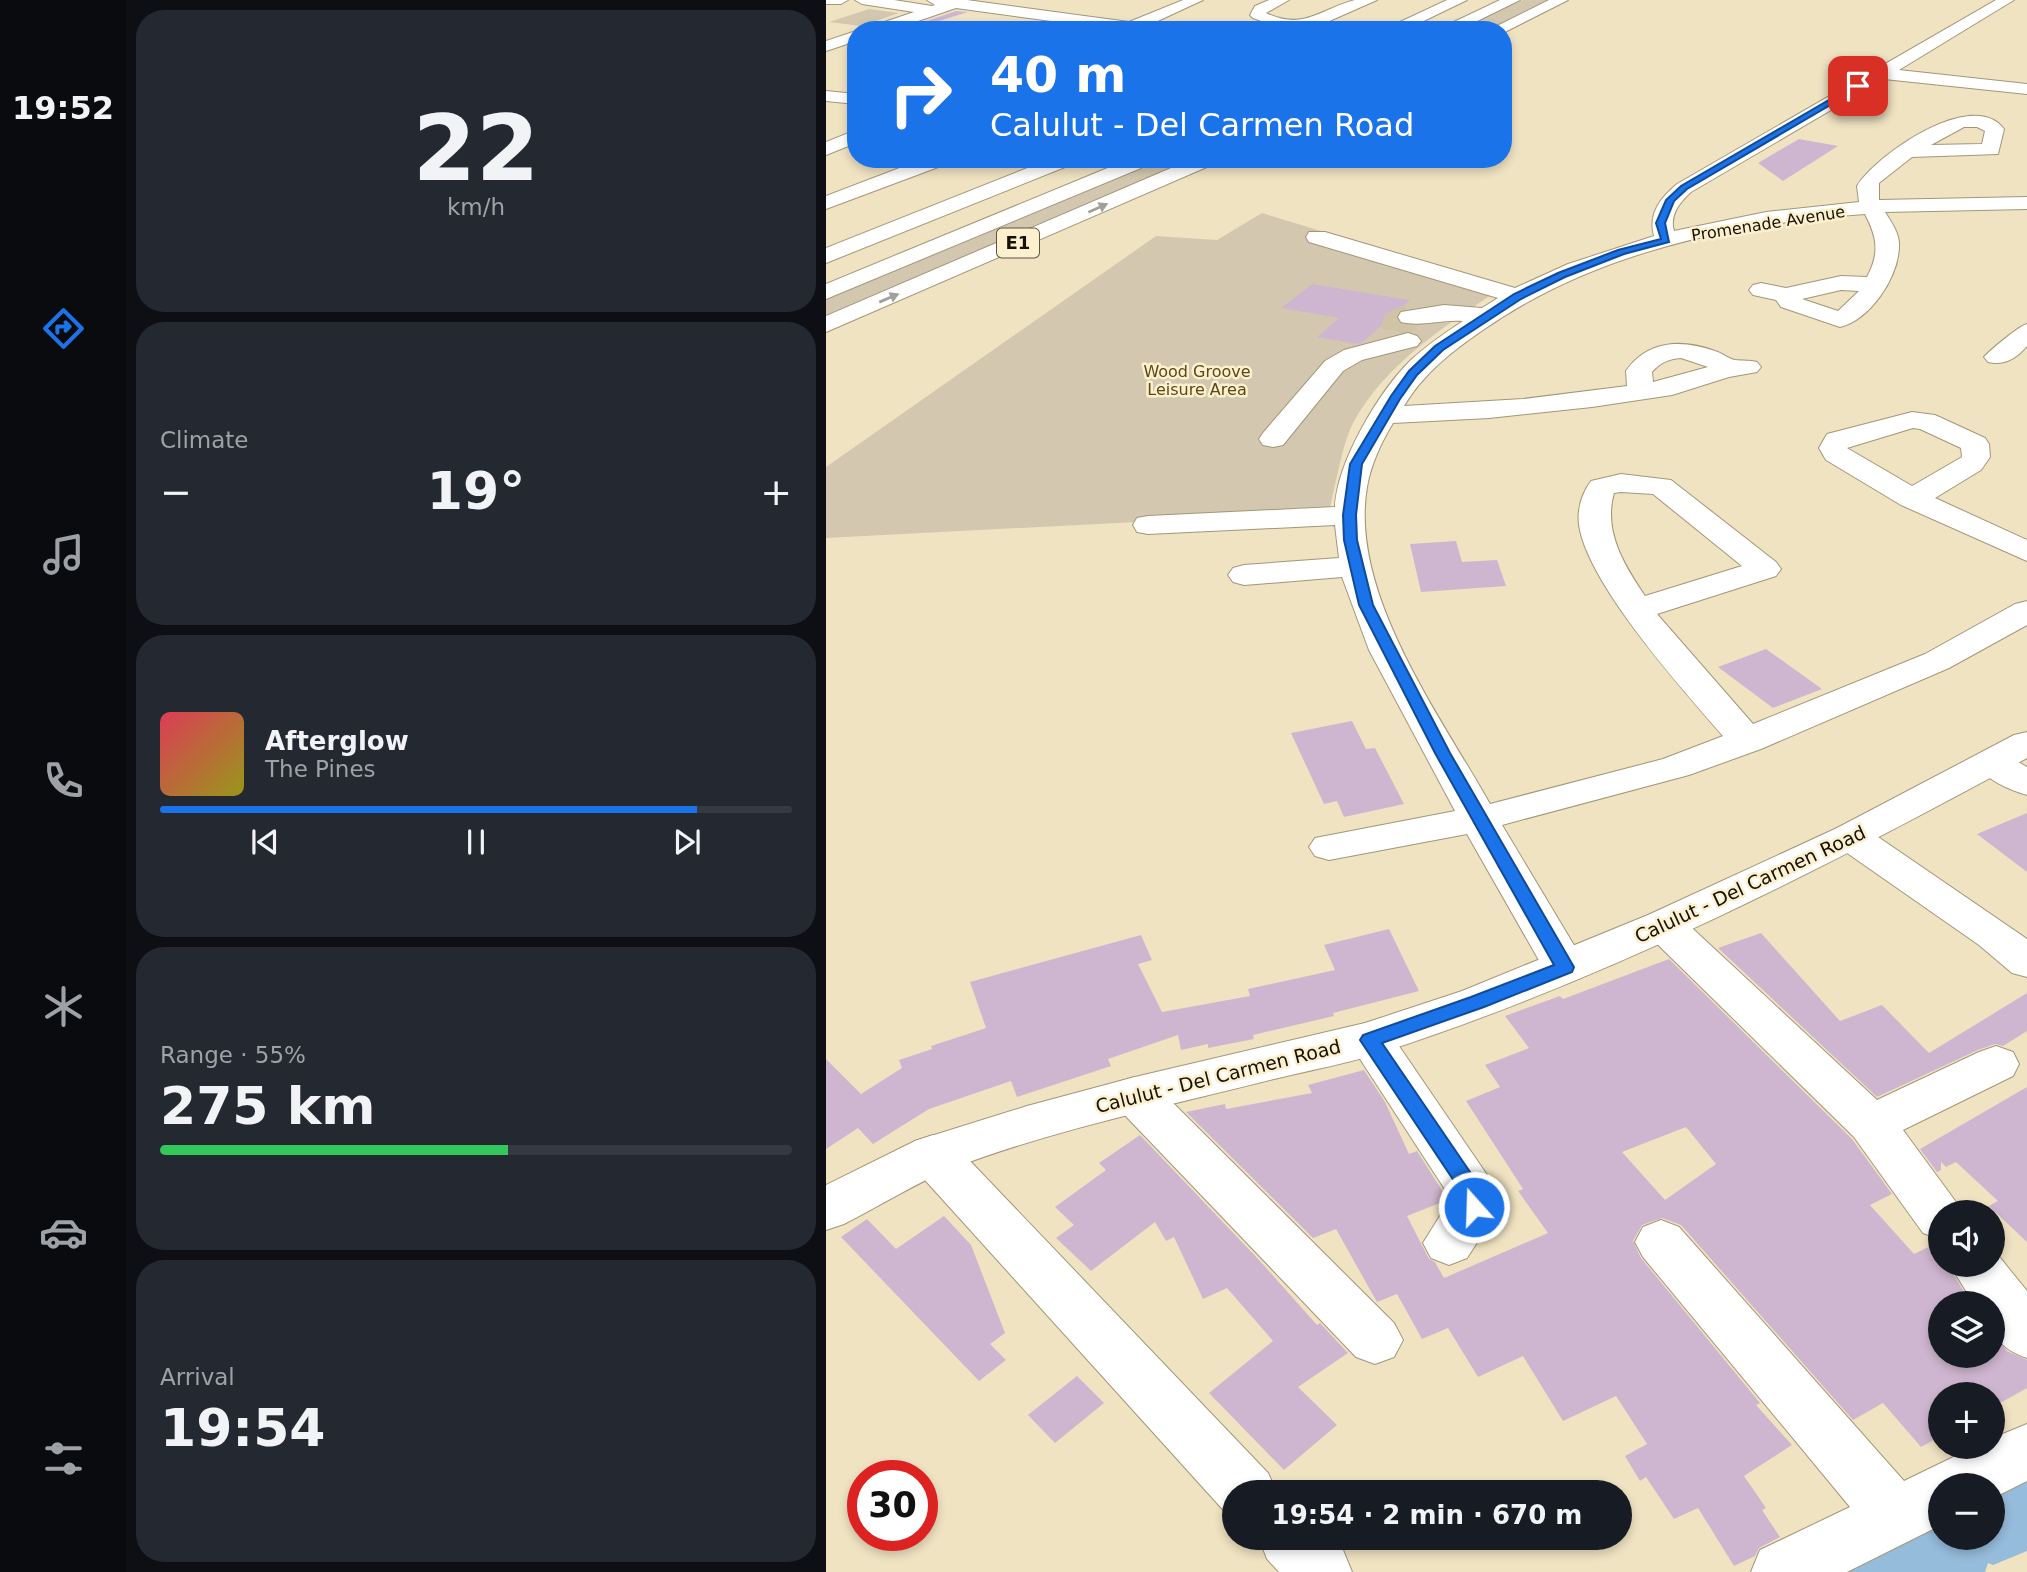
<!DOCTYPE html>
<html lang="en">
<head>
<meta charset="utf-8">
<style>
  :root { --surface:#171b24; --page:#242831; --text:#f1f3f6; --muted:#9ea1a6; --line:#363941; --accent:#1a73e8 }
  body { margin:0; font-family:"DejaVu Sans",sans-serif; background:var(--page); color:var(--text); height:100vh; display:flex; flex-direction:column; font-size:26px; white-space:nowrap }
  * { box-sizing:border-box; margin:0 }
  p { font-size:23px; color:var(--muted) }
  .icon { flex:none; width:38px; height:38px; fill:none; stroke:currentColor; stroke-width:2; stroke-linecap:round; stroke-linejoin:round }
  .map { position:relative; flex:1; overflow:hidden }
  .panel { display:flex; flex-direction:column; gap:10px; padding:10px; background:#0d0f14; width:700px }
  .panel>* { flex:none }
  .top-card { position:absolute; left:21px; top:21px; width:665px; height:147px; border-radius:28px; box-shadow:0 4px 10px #0003; background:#1a73e8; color:#fff; overflow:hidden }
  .buttons { position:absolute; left:1102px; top:1200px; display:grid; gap:14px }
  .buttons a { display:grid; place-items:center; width:77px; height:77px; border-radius:50%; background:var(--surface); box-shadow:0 4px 10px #0003; font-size:35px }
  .speed { position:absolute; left:21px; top:1460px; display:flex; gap:14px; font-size:35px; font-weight:700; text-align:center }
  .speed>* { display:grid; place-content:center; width:91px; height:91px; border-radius:50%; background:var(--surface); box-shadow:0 4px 10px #0003; line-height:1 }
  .speed .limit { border:10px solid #d22; background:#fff; color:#111 }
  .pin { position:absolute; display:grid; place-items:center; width:60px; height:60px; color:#fff; margin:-30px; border-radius:14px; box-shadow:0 4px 10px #0006 }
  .me { position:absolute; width:77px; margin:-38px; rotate:340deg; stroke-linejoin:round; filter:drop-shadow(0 0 5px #0008) }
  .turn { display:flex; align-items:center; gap:24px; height:147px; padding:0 28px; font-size:32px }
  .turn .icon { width:91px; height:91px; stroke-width:2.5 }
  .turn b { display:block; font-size:49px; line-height:60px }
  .big { font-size:52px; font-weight:700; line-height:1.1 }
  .panel .tile { flex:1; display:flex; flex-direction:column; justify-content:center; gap:10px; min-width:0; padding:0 24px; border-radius:28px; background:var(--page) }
  .panel .dial { align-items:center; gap:0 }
  .dial b { font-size:91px; line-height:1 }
  .song { display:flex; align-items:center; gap:21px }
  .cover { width:84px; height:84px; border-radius:10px; background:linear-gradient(135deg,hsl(350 70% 55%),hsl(60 70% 35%)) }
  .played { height:7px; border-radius:4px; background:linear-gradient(90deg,var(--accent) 85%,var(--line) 85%) }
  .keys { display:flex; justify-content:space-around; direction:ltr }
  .heat { display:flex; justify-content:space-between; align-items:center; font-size:38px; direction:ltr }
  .charge { height:10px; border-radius:5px; background:linear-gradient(90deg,#34c759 55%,var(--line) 0) }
  .trip { position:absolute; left:396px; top:1480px; width:410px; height:70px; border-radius:35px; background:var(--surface); box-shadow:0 4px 10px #0003; font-weight:700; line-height:70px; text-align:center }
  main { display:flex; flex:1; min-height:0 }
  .dock { display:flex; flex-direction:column; width:126px; justify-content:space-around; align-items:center; background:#090b0e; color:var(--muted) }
  .dock .icon { width:49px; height:49px }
  .dock .selected { color:var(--accent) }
  .dock b { font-size:32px; color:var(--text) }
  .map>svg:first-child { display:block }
  .green { fill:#d3c8af }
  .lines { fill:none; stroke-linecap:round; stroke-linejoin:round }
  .river { fill:#96bcdb; fill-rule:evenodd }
  .building { fill:#cfb6d0; fill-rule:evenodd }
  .minor-tunnel { stroke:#cfc4a6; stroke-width:27; stroke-dasharray:27 13; stroke-linecap:butt }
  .minor-casing { stroke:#a39678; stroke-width:2 }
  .major-casing { stroke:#a39678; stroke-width:2 }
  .highway-casing { stroke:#a39678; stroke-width:2 }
  .minor { fill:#fff; fill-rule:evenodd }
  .major { fill:#fff; fill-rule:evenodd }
  .highway { fill:#fff; fill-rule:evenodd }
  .oneway { fill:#a1a09b }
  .route { fill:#1a73e8; stroke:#114b97; stroke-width:2 }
  .labels { text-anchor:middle; stroke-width:5; stroke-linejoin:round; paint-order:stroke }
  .far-street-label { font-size:16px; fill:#151106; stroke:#fdf0cf }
  .far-park-label { font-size:16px; fill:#5b4815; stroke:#fdf0cf }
  .shield { fill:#fdf0cf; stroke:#5b5442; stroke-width:2 }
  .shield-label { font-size:18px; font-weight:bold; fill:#151106 }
  .street-label { font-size:19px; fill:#151106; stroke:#fdf0cf }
</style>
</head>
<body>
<main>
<nav class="dock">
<b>19:52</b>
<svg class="icon selected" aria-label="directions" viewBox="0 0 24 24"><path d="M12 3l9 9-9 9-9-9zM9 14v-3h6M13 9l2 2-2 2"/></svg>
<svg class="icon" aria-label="music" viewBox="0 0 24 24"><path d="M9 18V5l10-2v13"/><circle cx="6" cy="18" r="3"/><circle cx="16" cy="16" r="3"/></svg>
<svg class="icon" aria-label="phone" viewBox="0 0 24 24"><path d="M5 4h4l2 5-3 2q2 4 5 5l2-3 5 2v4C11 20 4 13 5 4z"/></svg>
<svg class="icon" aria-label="climate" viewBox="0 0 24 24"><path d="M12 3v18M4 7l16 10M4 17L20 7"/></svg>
<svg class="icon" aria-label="car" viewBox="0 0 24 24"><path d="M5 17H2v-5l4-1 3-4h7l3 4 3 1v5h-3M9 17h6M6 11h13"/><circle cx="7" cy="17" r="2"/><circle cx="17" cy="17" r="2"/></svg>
<svg class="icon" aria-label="filters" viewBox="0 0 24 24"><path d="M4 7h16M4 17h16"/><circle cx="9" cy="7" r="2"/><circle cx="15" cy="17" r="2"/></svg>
</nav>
<section class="panel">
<div class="tile dial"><b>22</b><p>km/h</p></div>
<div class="tile"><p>Climate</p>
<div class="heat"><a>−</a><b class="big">19°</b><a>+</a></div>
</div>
<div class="tile">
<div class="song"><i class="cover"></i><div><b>Afterglow</b><p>The Pines</p></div></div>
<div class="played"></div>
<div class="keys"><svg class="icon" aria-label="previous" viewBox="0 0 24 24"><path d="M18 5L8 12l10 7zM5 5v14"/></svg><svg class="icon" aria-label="pause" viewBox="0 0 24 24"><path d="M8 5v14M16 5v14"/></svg><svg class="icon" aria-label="next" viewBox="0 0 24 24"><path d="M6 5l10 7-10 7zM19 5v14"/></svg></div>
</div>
<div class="tile"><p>Range · 55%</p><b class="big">275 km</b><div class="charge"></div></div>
<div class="tile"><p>Arrival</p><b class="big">19:54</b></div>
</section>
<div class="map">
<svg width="1201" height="1572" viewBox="0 0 1201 1572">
  <rect width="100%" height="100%" fill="#f0e3c2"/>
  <g class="green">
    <path d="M697,0H728L663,30H630Z"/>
    <path d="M43,9L73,13L35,26L3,22Z"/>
    <path d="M331,159H372L0,319V298Z"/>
    <path d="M436,213L626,271L674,289C620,325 559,364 527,423C516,445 509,488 503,512L0,538V467L330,236L391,240Z"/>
  </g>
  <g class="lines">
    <path class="river" d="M1201,1453V1551L1167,1565L1162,1563L1159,1572H1003L1018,1536L1115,1493V1538H1167V1486H1131L1166,1467Z"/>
  </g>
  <g class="building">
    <path d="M130,11L142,12L87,29L80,28Z"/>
    <path d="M973,139L1012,146L957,181L932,163Z"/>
    <path d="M486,284L584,300L537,342L531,344L491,337L513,318L455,308Z"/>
    <path d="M630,541L636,562L671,560L680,586L595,592L584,544Z"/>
    <path d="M940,649L996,689L947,708L892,667Z"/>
    <path d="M526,721L540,749L549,748L578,804L518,817L511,801L498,804L465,733Z"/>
    <path d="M1201,813V872L1151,834Z"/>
    <path d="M563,929L593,991L507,1013L508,1016L427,1035L428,1039L382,1048V1044L355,1050L352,1035L282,1059L285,1066L191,1097L185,1081L103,1109L47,1144L32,1128L0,1149V1059L35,1094L76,1068L73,1060L106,1049L105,1046L160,1028L144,982L315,935L326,960L312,964L336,1012L424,996L422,989L509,970L498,945Z"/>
    <path d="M935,933L1014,1021L1056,1005L1103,1053L1201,993V1031L1177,1046L1169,1044L1152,1050L1051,1097L892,948Z"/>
    <path d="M843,959L1026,1139L1066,1194L1044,1205L1088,1254L1115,1241V1265H1122L1145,1304H1115V1356H1167V1333L1181,1351L1201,1360V1388L1167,1407V1395H1115V1436L1095,1447L1057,1403L1027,1420L855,1225L836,1218L816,1225L807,1241L815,1258L934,1403L930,1405L966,1445L918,1476L940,1508L936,1510L954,1537L933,1548L929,1556L908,1566L872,1508L848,1519L820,1477L814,1481L799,1456L821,1444L790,1396L737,1421L697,1356L652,1377L622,1328L596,1339L571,1294L551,1302L510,1229L487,1238L360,1112L399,1104L400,1109L486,1093L482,1085L538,1070L559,1102L583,1154L591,1151L619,1195V1201L581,1216L603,1259L609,1262L618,1278L722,1233L692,1191L697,1189L640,1101L674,1087L659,1065L703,1048L679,1016L734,996L737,999ZM860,1127L890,1164L839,1200L796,1152Z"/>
    <path d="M1201,1087V1242L1163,1206L1172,1201L1130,1162L1120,1167L1115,1162V1170L1111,1172L1094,1149Z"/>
    <path d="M314,1135L433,1260L491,1325L494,1323L522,1353L472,1387L511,1425L458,1470L383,1393L447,1341L401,1288L377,1299L348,1237L340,1241L329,1222L265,1271L230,1238L248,1225L229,1207L280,1170L273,1163Z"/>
    <path d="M118,1216L145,1245L179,1333L164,1344L180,1360L153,1381L15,1237L41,1219L70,1249Z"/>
    <path d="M251,1376L278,1403L229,1443L202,1415Z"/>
  </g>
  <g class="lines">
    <path class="minor-tunnel" d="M569,331L570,324L584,317"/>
    <g class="minor-casing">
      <g id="minor">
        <path d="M0,0H22L15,4H0Z"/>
        <path d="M29,0H68L106,6L109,5L101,0H141L303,22L357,0H377L323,25L336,30H292L130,8L66,30H42L44,27L88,12L36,4Z"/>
        <path d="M443,0H463L440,13C478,31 494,9 529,0C536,0 544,0 551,0L483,30H460L427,18L424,15L429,6Z"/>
        <path d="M621,0H641L579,30H557Z"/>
        <path d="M1170,0H1188L1073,70L1201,84V94L1058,79L865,192C854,202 843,215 848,231L940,212L1033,202L1031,186C1050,155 1147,87 1178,129L1172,154L1086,157L1053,183V200L1201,197V209L1059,212C1066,223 1074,234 1073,247C1072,278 1044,320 1014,327L955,307L950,300L927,295L923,290L927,285L935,283L960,288L1015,276L1041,277C1054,253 1051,237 1039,214C905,224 769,252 657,330C625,352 598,373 578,406L697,399L801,386L800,371C821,340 856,339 889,351C896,353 903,359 909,360C916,361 924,360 931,362L935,367L931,372L903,377L846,395L766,407L663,418L567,423C555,443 545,464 541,487C523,593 614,715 664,804L837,759L897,736C860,693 744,566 753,511C754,501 759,489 765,481L795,474L845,480L950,562L955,569L950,576L831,614L927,724L1099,654L1189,604L1201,601V625L1123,668L935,749L863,775L676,825L761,967L755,978L739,982L723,978L641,834L503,860L489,856L483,847L489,838L629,811L543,650L516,577L418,585L407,582L402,575L407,568L418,565L513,558L509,525L322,534L311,532L307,525L311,518L322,516L509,507C511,462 553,391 585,360C601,345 619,333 637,321C617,319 595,327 575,322L572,317L575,312L618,305L656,308L672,298L483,242L480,237L483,232H499L689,288L742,264L828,236C822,214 834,198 851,184ZM1138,127H1151L1159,131L1156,144L1105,145ZM1015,290L1033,291L1012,311L976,299ZM855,358L882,367L827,382L826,372C835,362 843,359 855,358ZM795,492L827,494L916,566L819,596C798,565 777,531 788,493Z"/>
        <path d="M30,31V41L0,51V41Z"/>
        <path d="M0,91L30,94V104L0,101Z"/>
        <path d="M30,130V143L0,155V142Z"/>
        <path d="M97,159H126L123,163L0,209V196Z"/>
        <path d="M224,159H252L249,163L0,263V248Z"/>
        <path d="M1201,324V346C1191,358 1178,366 1162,362L1158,357C1163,351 1194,325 1201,324Z"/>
        <path d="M582,333L591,336L595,341L591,346L536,360L517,371L457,445L447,447L437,445L433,439L437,433L499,361L518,350Z"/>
        <path d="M1086,412L1109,415L1159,438L1163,444L1164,457L1155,470L1109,498L1201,540V561L1075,505L1000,460L993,448L1001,434ZM1087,428L1094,429L1135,448L1136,457L1086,486L1021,448Z"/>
        <path d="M1167,752L1180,755L1201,767V795C1183,790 1159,779 1148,763L1154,755Z"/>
        <path d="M1025,824L1039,828L1201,939V977L1186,973L1153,945L1011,846L1005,837L1011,828Z"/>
        <path d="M837,910L852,915L1051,1100L1153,1052L1170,1046L1187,1052L1193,1064L1187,1076L1077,1130L1138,1213H1115V1239L1097,1233L1028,1137L822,935L816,925L822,915Z"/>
        <path d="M544,1022L560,1027L672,1191L674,1207L641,1258L623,1265L605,1258L597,1243L622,1203V1194L521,1039L528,1027Z"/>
        <path d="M309,1077L326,1082L568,1323L577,1340L568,1357L549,1364L530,1357L292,1108L285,1095L292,1082Z"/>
        <path d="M107,1135L125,1141L442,1473L451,1493H408V1516L400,1513L89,1169L82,1155L89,1141Z"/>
        <path d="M835,1220L853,1227L1078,1481L1148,1447H1167V1438L1201,1424V1481L1167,1498V1486H1115V1525L1021,1572H925L934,1550L1024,1507L817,1257L809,1242L817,1227Z"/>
        <path d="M1167,1249L1201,1291V1358C1170,1347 1167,1335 1167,1304H1148L1124,1265H1167Z"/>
        <path d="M433,1538H505L517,1550L526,1572H453L441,1559Z"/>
      </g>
    </g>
    <g class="major-casing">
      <path id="major" d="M1201,732V758C995,870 784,978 560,1051C524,1063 485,1070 448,1079C341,1106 230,1129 127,1168C89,1183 54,1206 18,1224L0,1230V1185L89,1141L201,1106L309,1077L539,1023L636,991L822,915L1011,828L1188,735Z"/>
    </g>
    <g class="highway-casing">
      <g id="highway">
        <path d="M674,0H694L633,30H611Z"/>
        <path d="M723,0H742L677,33V30H663Z"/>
        <path d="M313,159L318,164L315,168L0,299V284L301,160Z"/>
        <path d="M366,159H393L390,163L0,332V316Z"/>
      </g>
    </g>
    <use href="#minor" class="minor"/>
    <use href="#major" class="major"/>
    <use href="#highway" class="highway"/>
  </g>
  <defs><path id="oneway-solid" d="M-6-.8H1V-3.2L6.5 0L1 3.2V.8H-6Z" transform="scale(1.75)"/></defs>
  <g class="oneway">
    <use href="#oneway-solid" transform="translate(272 208) rotate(-24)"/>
    <use href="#oneway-solid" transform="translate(63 298) rotate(-23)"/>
  </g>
  <path class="route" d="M1032,83L1035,87L861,189L848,201L839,223L843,242L798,254L739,277L695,299L617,350L591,375L574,399L536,464L530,515L531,540L547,605L624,753L748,967L746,972L658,1007L556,1043L657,1191L658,1207L655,1213L648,1216L640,1213L636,1193L534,1040L537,1035L645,997L728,965L609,753L533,605L518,540L517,515L524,464L565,396L583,371L609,346L688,294L732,273L792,250L835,239L830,223L840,200L855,186Z"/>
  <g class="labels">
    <g class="far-street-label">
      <text transform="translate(942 223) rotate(-9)" y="6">Promenade Avenue</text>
    </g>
    <g class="far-park-label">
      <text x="371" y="377">Wood Groove<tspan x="371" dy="18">Leisure Area</tspan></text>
    </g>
    <rect class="shield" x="171" y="228.5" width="42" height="29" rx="5"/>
    <g class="shield-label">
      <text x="192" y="249">E1</text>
    </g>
    <g class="street-label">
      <text transform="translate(924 884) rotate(-25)" y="7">Calulut - Del Carmen Road</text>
      <text transform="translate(392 1076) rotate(-14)" y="7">Calulut - Del Carmen Road</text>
    </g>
  </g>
</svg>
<div class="buttons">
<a><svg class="icon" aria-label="sound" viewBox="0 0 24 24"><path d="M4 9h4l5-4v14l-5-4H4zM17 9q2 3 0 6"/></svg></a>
<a><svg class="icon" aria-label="layers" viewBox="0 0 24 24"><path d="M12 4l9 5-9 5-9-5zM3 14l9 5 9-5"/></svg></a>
<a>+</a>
<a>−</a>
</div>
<div class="speed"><div class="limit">30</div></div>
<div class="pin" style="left:1032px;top:86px;background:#d93025"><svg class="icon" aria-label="arrive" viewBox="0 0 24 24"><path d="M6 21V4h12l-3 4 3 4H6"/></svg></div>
<svg class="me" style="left:648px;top:1207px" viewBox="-20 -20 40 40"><circle r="17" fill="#1a73e8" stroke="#fff" stroke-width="3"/><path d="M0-11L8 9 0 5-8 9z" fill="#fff"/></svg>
<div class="trip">19:54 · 2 min · 670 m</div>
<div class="top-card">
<div class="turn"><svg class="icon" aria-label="right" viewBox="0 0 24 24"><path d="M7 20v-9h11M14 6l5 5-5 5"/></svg><div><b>40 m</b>Calulut - Del Carmen Road</div></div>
</div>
</div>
</main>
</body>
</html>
